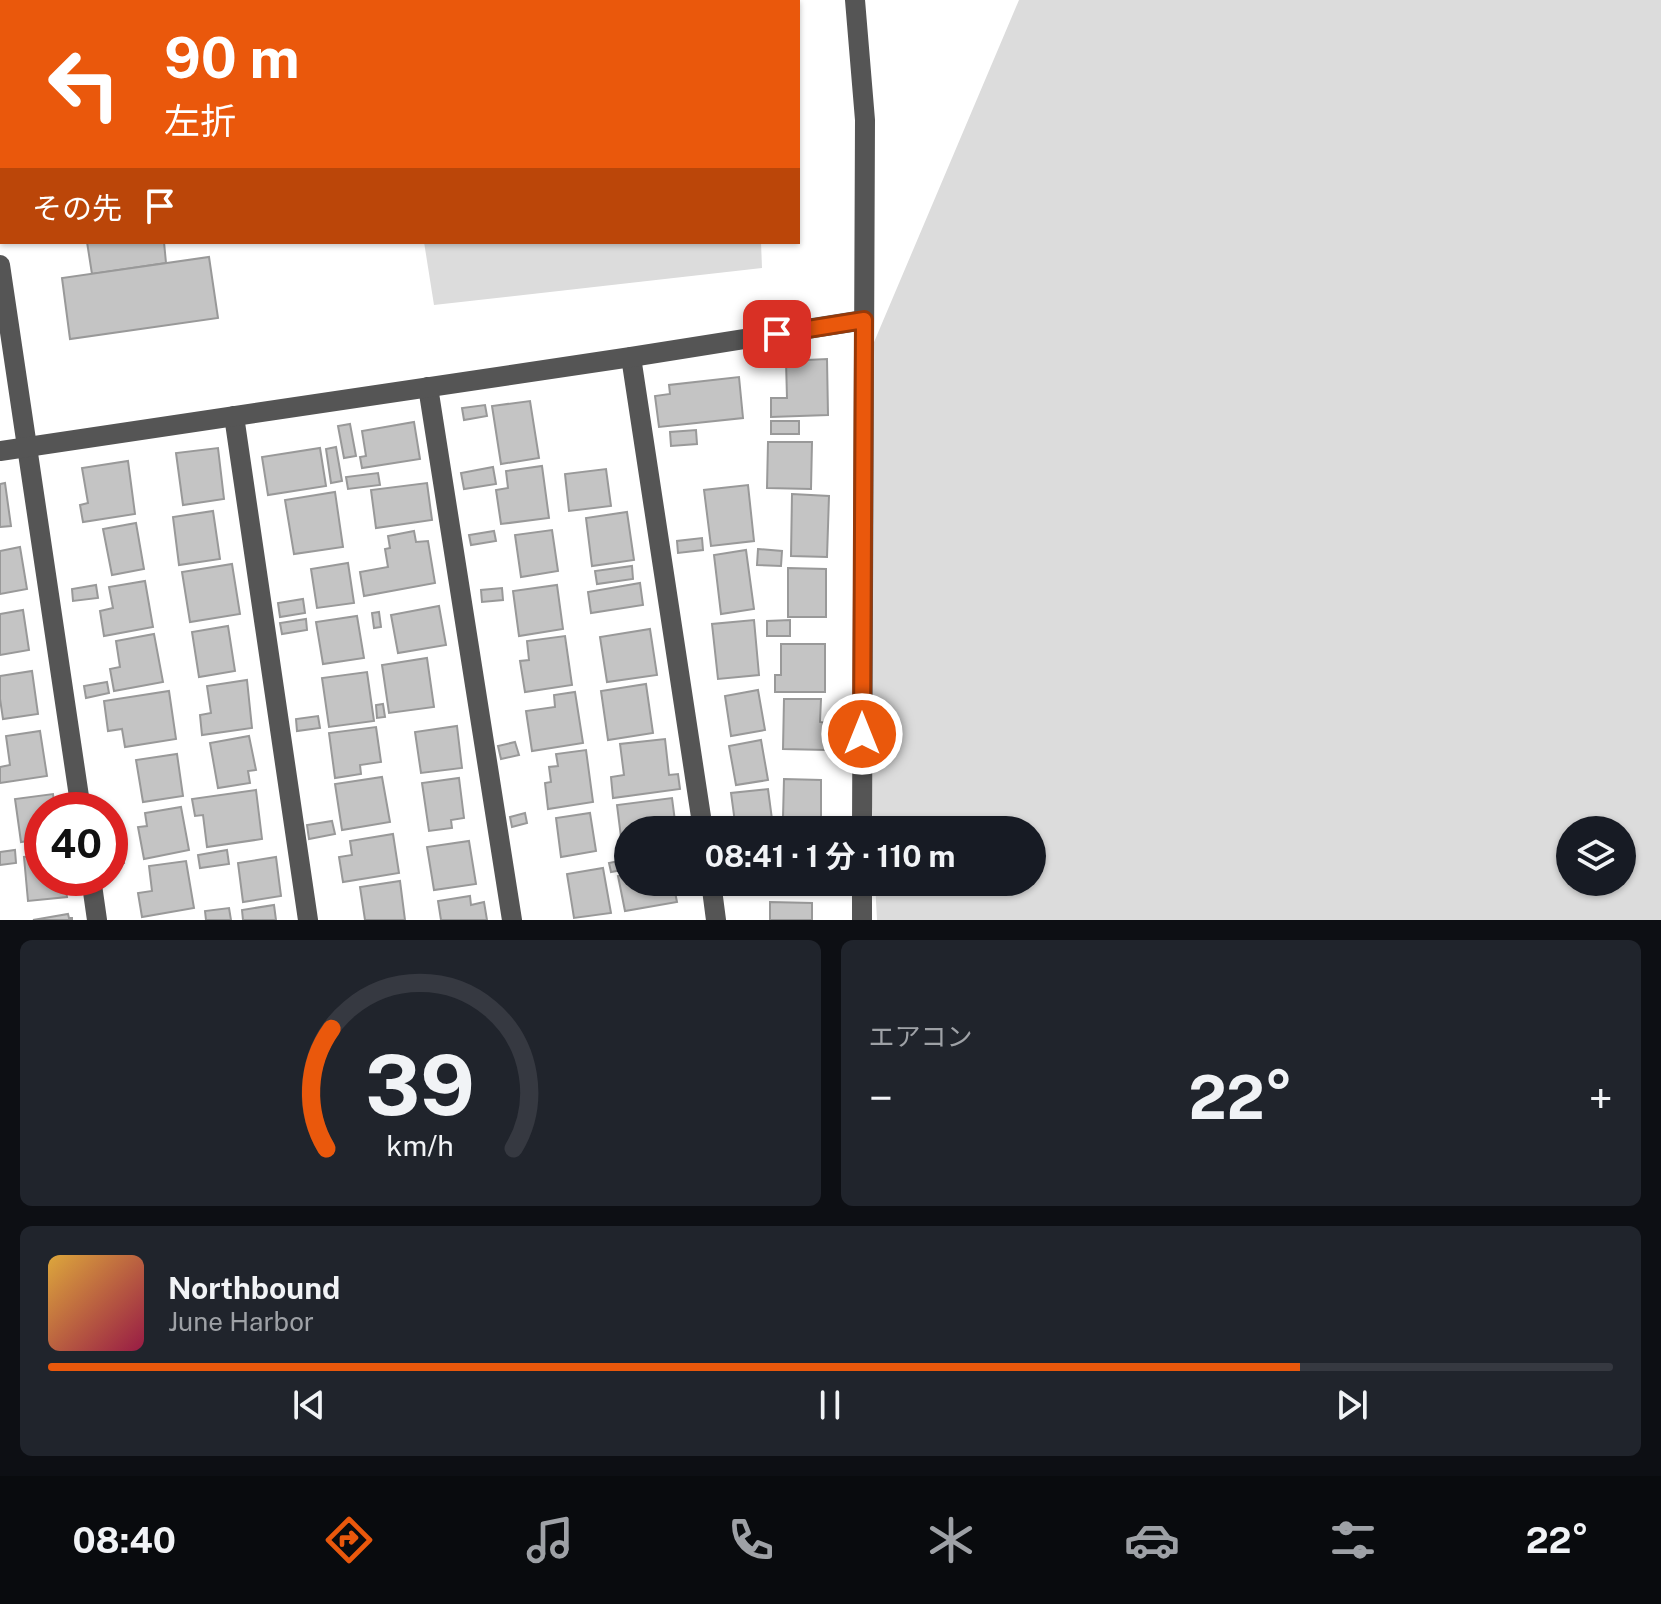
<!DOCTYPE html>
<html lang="ja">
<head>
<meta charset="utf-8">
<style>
  :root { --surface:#171b24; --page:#20242c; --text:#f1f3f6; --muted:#9ea1a6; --line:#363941; --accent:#ea580c }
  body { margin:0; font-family:"Public Sans","Noto Sans JP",sans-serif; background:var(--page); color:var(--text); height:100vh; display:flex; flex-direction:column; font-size:30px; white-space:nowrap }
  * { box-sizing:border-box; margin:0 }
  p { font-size:26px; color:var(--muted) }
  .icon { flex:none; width:44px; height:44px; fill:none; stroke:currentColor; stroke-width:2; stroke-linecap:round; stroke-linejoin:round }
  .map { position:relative; height:920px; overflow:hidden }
  .panel { display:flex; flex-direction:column; gap:20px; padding:20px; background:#0d0f14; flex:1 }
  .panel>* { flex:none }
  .hud { position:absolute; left:0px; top:0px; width:800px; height:244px; box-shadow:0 2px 6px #0004; background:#ea580c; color:#fff; overflow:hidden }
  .controls { position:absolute; left:1556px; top:816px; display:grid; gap:16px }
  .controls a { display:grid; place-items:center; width:80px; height:80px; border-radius:50%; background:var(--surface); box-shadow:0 2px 6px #0004; font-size:40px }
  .speed { position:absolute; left:24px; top:792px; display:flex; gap:16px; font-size:40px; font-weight:700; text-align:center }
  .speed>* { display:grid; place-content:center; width:104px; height:104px; border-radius:50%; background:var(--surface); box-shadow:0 2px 6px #0004; line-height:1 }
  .speed .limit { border:12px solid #d22; background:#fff; color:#111 }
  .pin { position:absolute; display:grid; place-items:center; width:68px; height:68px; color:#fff; margin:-34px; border-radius:16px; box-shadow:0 4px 12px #0006 }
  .me { position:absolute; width:88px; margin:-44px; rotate:0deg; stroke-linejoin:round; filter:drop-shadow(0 0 6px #0008) }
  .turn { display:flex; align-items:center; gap:28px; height:168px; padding:0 32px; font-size:36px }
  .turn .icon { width:104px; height:104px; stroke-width:2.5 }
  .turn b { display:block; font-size:56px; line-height:68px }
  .then { display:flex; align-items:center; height:76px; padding:0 32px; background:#0003; gap:16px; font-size:30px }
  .big { font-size:60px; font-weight:700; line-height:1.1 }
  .panel .tile { flex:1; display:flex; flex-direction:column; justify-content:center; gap:12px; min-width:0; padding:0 28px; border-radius:12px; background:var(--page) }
  .panel .dial { align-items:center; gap:0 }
  .dial svg { height:208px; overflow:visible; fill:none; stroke:var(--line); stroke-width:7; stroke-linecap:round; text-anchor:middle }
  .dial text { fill:var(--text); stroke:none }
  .song { display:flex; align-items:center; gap:24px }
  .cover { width:96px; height:96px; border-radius:12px; background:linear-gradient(135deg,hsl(40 70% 55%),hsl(340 70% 35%)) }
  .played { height:8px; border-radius:4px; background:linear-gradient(90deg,var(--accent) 80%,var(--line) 80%) }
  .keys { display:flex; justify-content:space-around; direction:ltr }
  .heat { display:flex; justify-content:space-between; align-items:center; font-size:44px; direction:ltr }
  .panel .tiles { flex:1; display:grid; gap:20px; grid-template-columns:1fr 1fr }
  .tile:last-child { grid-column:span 2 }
  .trip { position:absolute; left:614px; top:816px; width:432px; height:80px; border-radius:40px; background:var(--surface); box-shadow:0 2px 6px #0004; font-weight:700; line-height:80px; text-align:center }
  .dock { display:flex; height:128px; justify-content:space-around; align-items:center; background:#090b0e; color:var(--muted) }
  .dock .icon { width:56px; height:56px }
  .dock .selected { color:var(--accent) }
  .dock b { font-size:36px; color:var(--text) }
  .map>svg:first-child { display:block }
  .green { fill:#dcdcdc; fill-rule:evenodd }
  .building { fill:#c4c4c4; stroke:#999; stroke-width:2 }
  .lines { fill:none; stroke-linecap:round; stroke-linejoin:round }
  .minor { stroke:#555; stroke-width:20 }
  .route-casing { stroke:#983908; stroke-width:20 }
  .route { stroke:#ea580c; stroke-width:14 }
</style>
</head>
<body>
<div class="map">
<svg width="1661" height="920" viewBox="0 0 1661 920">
  <rect width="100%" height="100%" fill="#fff"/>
  <g class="green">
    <rect x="384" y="0" width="367" height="2"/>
    <path d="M1019,0H1661V920H877L875,882H1032V830H873L855,387ZM1570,830H1622V882H1570Z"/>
    <path d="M424,242H761L762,268L434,305Z"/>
  </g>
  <g class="building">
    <path d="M51,0H104V2H52Z"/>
    <path d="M190,0H356V2H178Z"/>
    <path d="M87,242H164L166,263L92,274Z"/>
    <path d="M209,257L218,318L70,339L62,278Z"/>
    <path d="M827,359L828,415L771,417V398H787L786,361Z"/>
    <path d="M739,377L743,418L659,427L655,396L670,394L669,385Z"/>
    <path d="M530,401L539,458L501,464L492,406Z"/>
    <path d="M485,405L487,416L464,420L462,408Z"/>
    <rect x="771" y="421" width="28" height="13"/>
    <path d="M414,422L420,459L362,468L360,457L366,456L362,431Z"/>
    <path d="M350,424L356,456L344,458L338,426Z"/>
    <path d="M696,430L697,444L671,446L670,432Z"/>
    <path d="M768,442H812L811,489L767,488Z"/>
    <path d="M336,447L342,481L331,483L326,449Z"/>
    <path d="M218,448L224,499L183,505L176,453Z"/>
    <path d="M320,448L326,486L268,495L262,457Z"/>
    <path d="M128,461L135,514L83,522L80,505L88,503L82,468Z"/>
    <path d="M542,466L549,518L501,524L496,490L508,488L506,471Z"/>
    <path d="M493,467L496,484L464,489L461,473Z"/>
    <path d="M606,469L611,506L569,511L565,474Z"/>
    <path d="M378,473L380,485L348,489L346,477Z"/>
    <path d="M5,483L11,526L0,527V484Z"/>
    <path d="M427,483L432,520L376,528L371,490Z"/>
    <path d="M748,485L754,541L711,546L704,490Z"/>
    <path d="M335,492L343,547L294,554L285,500Z"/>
    <path d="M792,494L829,496L827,557L791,556Z"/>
    <path d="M213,511L220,559L179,565L173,517Z"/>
    <path d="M627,512L634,560L592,566L586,518Z"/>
    <path d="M136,523L144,569L112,575L103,529Z"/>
    <path d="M552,530L558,571L521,577L515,535Z"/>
    <path d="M414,531L416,542L428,541L435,583L364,596L360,572L388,567L385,549L390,548L388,536Z"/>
    <path d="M494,531L496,541L471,545L469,535Z"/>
    <path d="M702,538L703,550L678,553L677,541Z"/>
    <path d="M20,547L27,589L0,594V551Z"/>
    <path d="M758,549L782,551L781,566L757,565Z"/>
    <path d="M746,550L754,609L721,614L714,555Z"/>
    <path d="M348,563L354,603L317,608L311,569Z"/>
    <path d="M232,564L240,614L190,622L182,572Z"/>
    <path d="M632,566L633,579L597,584L595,571Z"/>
    <path d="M788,568L826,569V617H788Z"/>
    <path d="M145,581L153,627L104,636L100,611L113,608L109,587Z"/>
    <path d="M640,583L643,605L591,613L588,592Z"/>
    <path d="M96,585L98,598L73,601L72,589Z"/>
    <path d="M557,585L563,629L519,636L513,591Z"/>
    <path d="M502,588L503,600L482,602L481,590Z"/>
    <path d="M303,599L305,613L280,617L278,603Z"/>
    <path d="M439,606L446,645L398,653L391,615Z"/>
    <path d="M23,610L29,650L0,655V614Z"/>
    <path d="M379,612L381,627L374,628L372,613Z"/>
    <path d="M357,616L364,658L323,664L316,622Z"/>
    <path d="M306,619L307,630L282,634L280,623Z"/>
    <path d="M754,620L759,675L718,679L712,624Z"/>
    <path d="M790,620V636H767V621Z"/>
    <path d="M228,626L235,671L199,677L192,632Z"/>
    <path d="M650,629L657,675L607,682L600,637Z"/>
    <path d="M154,634L163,682L114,691L110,669L120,667L116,641Z"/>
    <path d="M565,636L572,685L525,692L520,661L529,660L527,641Z"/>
    <path d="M781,644H825V692H775V675H781Z"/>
    <path d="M427,658L434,707L389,713L382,665Z"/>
    <path d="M32,671L38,714L3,719L0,699V676Z"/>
    <path d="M367,672L374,721L329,727L322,678Z"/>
    <path d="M247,680L252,728L202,735L200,715L211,713L207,686Z"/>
    <path d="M107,682L109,693L86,698L84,686Z"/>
    <path d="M646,684L653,733L608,740L601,691Z"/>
    <path d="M758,690L765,730L731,736L725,696Z"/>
    <path d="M169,691L176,739L125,747L122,729L108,731L104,701Z"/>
    <path d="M575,692L583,743L532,751L526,711L555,707L554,695Z"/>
    <path d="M784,699H821L820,722L827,723L826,750L783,749Z"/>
    <path d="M383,704L385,717L377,718L376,705Z"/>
    <path d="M318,716L320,728L297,731L296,719Z"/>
    <path d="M457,726L462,768L421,773L415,732Z"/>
    <path d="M376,727L381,762L360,765L361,774L335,778L329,733Z"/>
    <path d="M40,731L47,776L0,783V767L10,765L6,736Z"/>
    <path d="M249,736L256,770L248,771L250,783L218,788L210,743Z"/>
    <path d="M665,739L669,775L678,774L680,789L613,798L611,777L624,775L620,744Z"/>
    <path d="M761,740L768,780L736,785L729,746Z"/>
    <path d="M515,742L519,755L501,759L498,746Z"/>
    <path d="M586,750L593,802L548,809L545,783L551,782L549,767L558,766L556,754Z"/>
    <path d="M177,754L183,796L143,802L136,760Z"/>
    <path d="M382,777L390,822L342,830L335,784Z"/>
    <path d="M459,778L464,818L451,820L452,828L429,831L422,783Z"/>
    <path d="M784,779L821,780V817H783Z"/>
    <path d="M768,789L773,827L758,830H736L731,793Z"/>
    <path d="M256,790L262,839L207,847L203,815L195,816L192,799Z"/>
    <path d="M53,794L55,810H42V839L21,842L15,799Z"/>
    <path d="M672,798L676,829L628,830V852L623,853L617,805Z"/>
    <path d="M181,807L189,850L144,859L138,827L147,826L145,813Z"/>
    <path d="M525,813L527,823L512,827L510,817Z"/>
    <path d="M590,813L596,851L561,857L556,818Z"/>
    <path d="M332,821L335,834L309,839L307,825Z"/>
    <path d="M393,834L399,873L343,882L339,857L352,855L350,841Z"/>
    <path d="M469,841L476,884L434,890L427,847Z"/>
    <path d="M15,850L16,863L0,865V852Z"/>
    <path d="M227,850L229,864L200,868L198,855Z"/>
    <path d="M42,855V878H64L67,897L28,901L24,857Z"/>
    <path d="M123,856L124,863L111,866L110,860Z"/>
    <path d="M276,857L281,896L243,902L238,863Z"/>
    <path d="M628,859V869L611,872L609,863Z"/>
    <path d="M186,861L194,908L142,917L138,893L152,891L149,866Z"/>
    <path d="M603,868L611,913L574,918L567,874Z"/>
    <path d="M628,874V882H673L677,902L625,911L618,876Z"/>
    <path d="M400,881L405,920H365L360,887Z"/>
    <path d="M737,882H772L773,887L739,892Z"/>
    <path d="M785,882H824V887L785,886Z"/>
    <path d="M470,896L471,905L484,902L487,920H441L438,901Z"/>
    <path d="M770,902L812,903V920H770Z"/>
    <path d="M274,905L276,920H243L242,910Z"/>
    <path d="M229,908L231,920H206L205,911Z"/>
    <path d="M68,914L69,918H72V920H33Z"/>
  </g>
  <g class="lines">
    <g class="minor">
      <path d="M855,0L865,120L862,830"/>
      <path d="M0,265L81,810"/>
      <path d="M631,357L703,830"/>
      <path d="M428,387L512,920"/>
      <path d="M234,416L308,920"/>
      <path d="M0,451L631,357L864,320"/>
      <path d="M91,878L97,920"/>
      <path d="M711,882L716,920"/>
      <path d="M862,920V882"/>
    </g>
  </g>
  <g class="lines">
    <g class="route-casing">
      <path id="route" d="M777,334L864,320L862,734"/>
    </g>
    <use href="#route" class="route"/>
  </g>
</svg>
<div class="controls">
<a><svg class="icon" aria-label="layers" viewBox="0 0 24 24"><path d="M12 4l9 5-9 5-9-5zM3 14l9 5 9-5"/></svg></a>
</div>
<div class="speed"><div class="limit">40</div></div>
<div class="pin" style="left:777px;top:334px;background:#d93025"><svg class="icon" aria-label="arrive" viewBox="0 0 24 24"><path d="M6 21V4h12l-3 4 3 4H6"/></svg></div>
<svg class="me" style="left:862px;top:734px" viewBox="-20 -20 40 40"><circle r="17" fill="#ea580c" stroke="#fff" stroke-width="3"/><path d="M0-11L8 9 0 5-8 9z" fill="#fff"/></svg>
<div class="trip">08:41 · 1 分 · 110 m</div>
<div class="hud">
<div class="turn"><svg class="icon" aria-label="left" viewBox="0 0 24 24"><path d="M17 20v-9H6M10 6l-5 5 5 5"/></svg><div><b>90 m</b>左折</div></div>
<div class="then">その先<svg class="icon" aria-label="arrive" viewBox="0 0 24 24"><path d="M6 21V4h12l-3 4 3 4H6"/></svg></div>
</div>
</div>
<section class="panel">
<div class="tiles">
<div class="tile dial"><svg viewBox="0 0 100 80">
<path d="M14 69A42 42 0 1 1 86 69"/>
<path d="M14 69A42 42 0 0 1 16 23" stroke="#ea580c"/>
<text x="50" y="56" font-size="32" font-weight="700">39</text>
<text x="50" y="72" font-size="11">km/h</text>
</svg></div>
<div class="tile"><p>エアコン</p>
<div class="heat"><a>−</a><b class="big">22°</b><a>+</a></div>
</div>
<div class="tile">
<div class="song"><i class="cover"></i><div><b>Northbound</b><p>June Harbor</p></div></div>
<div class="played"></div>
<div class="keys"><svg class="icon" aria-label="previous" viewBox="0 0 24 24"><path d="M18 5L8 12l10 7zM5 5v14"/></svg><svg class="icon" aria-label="pause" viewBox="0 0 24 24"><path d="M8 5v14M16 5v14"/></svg><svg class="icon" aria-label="next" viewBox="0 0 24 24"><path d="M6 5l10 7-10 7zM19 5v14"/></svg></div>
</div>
</div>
</section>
<nav class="dock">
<b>08:40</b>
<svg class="icon selected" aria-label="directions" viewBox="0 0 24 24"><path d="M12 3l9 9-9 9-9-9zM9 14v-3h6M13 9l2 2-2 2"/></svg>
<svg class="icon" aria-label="music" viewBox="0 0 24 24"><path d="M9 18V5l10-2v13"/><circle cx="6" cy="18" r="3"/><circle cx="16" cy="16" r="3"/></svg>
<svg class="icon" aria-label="phone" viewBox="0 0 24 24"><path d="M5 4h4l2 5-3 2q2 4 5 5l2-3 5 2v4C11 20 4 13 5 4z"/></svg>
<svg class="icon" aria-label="climate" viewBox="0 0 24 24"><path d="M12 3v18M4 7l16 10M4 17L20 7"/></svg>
<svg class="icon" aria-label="car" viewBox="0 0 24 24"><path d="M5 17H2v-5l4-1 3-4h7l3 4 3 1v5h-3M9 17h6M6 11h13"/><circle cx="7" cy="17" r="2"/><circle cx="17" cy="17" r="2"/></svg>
<svg class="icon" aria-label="filters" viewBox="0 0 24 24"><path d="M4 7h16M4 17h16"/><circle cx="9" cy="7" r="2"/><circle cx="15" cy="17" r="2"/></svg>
<b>22°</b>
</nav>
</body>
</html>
